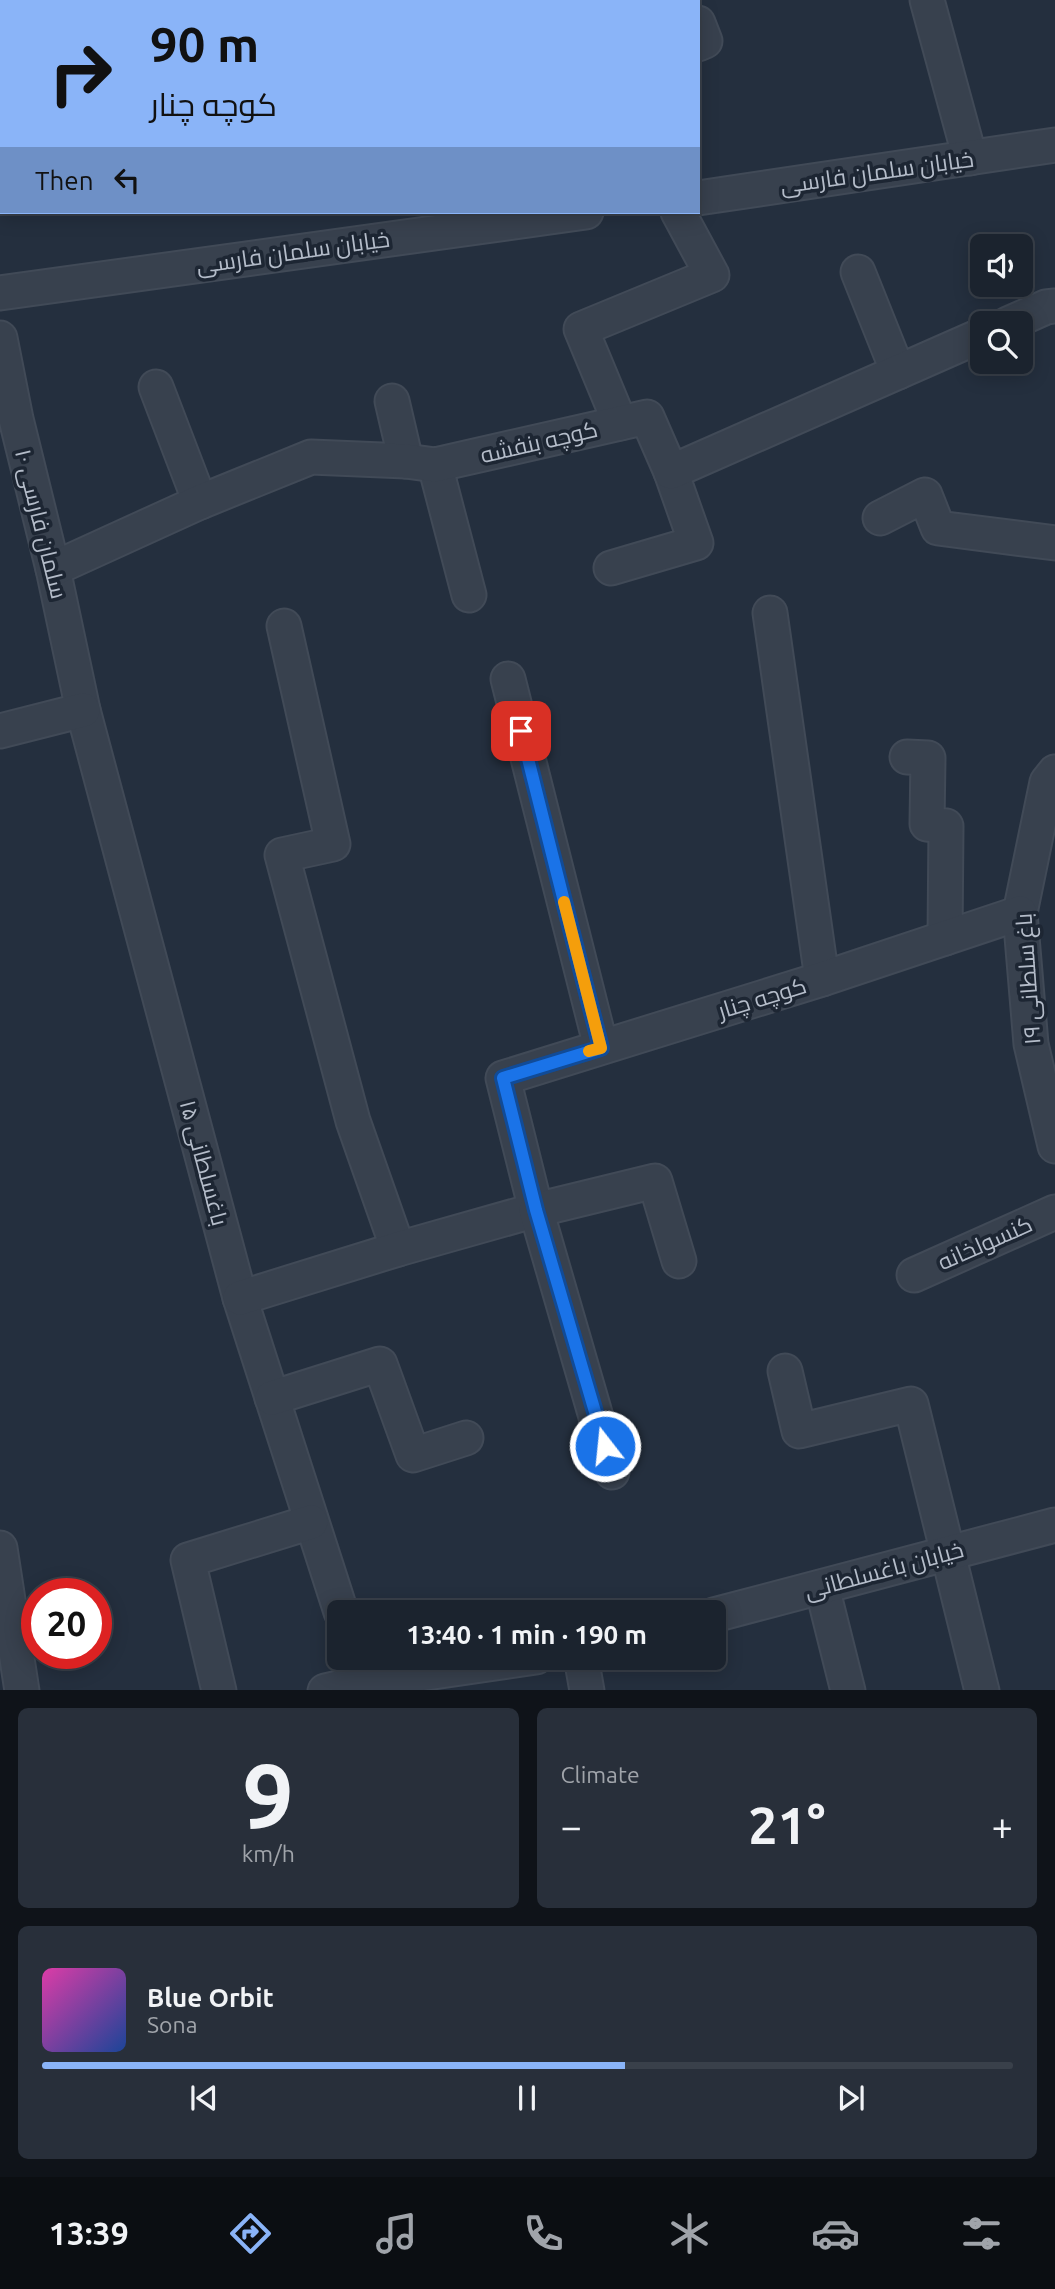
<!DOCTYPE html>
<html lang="en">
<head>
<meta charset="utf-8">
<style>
  :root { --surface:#1b232e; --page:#282f3a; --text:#f1f3f6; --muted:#a0a4aa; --line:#39404a; --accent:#8ab4f8 }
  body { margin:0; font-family:Ubuntu,Cairo,sans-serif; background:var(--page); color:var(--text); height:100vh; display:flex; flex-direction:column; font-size:26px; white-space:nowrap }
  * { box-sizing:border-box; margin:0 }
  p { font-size:23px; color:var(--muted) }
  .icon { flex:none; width:38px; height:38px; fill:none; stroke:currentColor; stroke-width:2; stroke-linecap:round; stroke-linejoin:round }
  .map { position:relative; height:1690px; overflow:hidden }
  .panel { display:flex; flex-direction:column; gap:18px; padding:18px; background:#0f1319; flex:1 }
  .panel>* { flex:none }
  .hud { position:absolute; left:0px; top:0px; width:700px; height:214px; box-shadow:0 4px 18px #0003,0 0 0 2px var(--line); background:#8ab4f8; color:#111; overflow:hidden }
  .fabs { position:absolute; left:970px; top:234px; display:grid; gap:14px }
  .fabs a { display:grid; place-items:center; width:63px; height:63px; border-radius:10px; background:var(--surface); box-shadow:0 4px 18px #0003,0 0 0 2px var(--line); font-size:35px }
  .speed { position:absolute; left:21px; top:1578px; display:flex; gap:14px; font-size:35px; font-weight:700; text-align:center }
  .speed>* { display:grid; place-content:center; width:91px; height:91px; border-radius:50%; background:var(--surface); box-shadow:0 4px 18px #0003,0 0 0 2px var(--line); line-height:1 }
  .speed .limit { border:10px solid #d22; background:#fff; color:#111 }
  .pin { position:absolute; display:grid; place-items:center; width:60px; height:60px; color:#fff; margin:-30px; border-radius:14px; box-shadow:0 4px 10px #0006 }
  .me { position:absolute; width:77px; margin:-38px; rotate:344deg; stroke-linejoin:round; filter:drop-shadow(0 0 5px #0008) }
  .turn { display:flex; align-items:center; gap:24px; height:147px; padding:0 35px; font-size:32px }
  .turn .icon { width:91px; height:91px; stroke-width:2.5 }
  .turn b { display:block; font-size:49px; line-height:60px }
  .then { display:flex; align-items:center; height:66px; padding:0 35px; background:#0003; gap:14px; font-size:26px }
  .big { font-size:52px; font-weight:700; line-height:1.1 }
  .panel .widget { flex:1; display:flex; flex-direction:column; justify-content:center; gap:10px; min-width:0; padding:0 24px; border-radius:10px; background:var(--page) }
  .panel .dial { align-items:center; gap:0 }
  .dial b { font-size:91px; line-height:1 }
  .song { display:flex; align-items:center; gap:21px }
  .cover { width:84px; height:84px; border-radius:10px; background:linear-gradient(135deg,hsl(320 70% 55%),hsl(220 70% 35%)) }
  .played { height:7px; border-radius:4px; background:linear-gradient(90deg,var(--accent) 60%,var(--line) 60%) }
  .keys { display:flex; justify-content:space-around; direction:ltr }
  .heat { display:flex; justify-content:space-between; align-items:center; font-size:38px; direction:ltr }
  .panel .tiles { flex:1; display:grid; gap:18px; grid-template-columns:1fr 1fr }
  .widget:last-child { grid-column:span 2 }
  .trip { position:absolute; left:327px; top:1600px; width:399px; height:70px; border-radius:10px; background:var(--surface); box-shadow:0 4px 18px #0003,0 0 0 2px var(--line); font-weight:700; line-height:70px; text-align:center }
  .tab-bar { display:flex; height:112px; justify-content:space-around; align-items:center; background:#0b0e12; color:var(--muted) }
  .tab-bar .icon { width:49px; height:49px }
  .tab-bar .active { color:var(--accent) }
  .tab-bar b { font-size:32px; color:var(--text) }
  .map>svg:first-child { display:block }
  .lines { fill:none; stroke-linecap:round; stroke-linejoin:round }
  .minor-casing { stroke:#414a57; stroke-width:37 }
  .minor { stroke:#38414e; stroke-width:33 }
  .route-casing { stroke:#114b97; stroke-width:18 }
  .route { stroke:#1a73e8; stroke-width:12 }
  .slow { stroke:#f59e0b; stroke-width:12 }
  .labels { text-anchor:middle; stroke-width:7; stroke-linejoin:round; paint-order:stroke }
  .street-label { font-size:23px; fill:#b4bcc9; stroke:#1d2633 }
</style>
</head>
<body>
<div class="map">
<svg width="1055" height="1691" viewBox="0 0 1055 1691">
  <rect width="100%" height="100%" fill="#242f3e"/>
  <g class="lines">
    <g class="minor-casing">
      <g id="minor">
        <path d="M464,0L465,2"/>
        <path d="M927,0L970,158"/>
        <path d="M407,2L414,0"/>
        <path d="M698,23L705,41L698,44"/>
        <path d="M0,106L2,105"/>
        <path d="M698,198L1055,145"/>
        <path d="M858,272L898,372"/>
        <path d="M0,293L586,212"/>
        <path d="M1008,324L1046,307L1055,306"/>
        <path d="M0,338L16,419L53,569L83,710L240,1298L341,1612"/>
        <path d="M156,387L200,502"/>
        <path d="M392,401L406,461"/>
        <path d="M620,423L581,329L712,275L678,212"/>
        <path d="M435,465L469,595"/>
        <path d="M880,518L925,495L938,528L1055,543"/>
        <path d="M611,568L696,543L671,472"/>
        <path d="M53,569L200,502L311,457L406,461L435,465L647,417L671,472L982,335"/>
        <path d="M770,613L822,979"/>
        <path d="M284,626L333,844L282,855L353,1121L398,1249"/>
        <path d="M508,679L601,1047"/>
        <path d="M0,731L83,710"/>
        <path d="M907,757L928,758L927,824L946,826L945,938"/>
        <path d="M1055,772L1047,782L1020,913L1031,1044L1055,1146"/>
        <path d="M914,1275L1055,1212"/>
        <path d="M240,1298L398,1249L536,1210L503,1078L822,979L1020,913"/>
        <path d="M785,1371L799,1431L911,1404L982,1691"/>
        <path d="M272,1398L380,1364L413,1455L466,1438"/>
        <path d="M612,1472L536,1210L655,1181L679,1261"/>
        <path d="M0,1548L22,1691"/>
        <path d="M822,1587L848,1691"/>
        <path d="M714,1615L1055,1525"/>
        <path d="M581,1657L587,1691"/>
        <path d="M219,1691L188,1560L311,1522"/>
        <path d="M325,1691L364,1682L536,1657"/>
      </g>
    </g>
    <use href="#minor" class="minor"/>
  </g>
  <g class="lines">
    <g class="route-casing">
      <path id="route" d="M521,731L601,1048L503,1078L536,1210L605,1446"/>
    </g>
    <use href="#route" class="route"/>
    <path class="slow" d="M564,902L601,1048L589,1051"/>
  </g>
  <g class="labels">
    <g class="street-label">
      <text transform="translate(877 172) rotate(-8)" y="8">خیابان سلمان فارسی</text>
      <text transform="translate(293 252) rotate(-8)" y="8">خیابان سلمان فارسی</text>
      <text transform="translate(539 442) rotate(-13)" y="8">کوچه بنفشه</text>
      <text transform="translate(41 524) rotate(76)" y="8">سلمان فارسی ۱۰</text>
      <text transform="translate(1028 979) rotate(-94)" y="8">باغ سلطانی ۱۹</text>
      <text transform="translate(762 998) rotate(-17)" y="8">کوچه چنار</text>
      <text transform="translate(204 1163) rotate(75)" y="8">باغسلطانی ۱۵</text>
      <text transform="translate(985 1243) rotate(-24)" y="8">کنسولخانه</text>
      <text transform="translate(884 1570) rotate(-15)" y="8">خیابان باغسلطانی</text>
    </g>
  </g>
</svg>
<div class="fabs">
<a><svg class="icon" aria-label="sound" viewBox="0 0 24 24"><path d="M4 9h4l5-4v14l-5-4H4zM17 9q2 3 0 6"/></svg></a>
<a><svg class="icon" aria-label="search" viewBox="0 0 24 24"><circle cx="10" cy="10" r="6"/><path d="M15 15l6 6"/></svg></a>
</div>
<div class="speed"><div class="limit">20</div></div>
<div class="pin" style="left:521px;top:731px;background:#d93025"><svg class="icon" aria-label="arrive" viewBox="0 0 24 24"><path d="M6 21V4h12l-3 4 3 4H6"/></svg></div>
<svg class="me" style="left:605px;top:1446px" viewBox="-20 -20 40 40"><circle r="17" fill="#1a73e8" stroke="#fff" stroke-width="3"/><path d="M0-11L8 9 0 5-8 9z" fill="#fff"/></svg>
<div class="trip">13:40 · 1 min · 190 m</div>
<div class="hud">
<div class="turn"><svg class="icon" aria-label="right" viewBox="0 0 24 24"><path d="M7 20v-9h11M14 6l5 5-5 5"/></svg><div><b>90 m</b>کوچه چنار</div></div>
<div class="then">Then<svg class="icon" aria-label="left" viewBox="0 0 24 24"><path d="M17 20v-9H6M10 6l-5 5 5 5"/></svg></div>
</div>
</div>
<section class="panel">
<div class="tiles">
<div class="widget dial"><b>9</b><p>km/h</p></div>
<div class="widget"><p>Climate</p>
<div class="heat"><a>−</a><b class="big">21°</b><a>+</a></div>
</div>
<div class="widget">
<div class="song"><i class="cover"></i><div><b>Blue Orbit</b><p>Sona</p></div></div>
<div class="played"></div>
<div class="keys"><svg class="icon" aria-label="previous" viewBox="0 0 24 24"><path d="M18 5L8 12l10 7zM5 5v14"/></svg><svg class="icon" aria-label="pause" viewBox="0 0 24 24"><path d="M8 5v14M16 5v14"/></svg><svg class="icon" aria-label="next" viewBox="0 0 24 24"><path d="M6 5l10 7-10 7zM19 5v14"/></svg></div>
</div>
</div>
</section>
<nav class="tab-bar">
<b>13:39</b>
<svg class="icon active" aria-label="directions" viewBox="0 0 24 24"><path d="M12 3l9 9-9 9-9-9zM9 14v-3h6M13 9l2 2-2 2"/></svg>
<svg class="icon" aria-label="music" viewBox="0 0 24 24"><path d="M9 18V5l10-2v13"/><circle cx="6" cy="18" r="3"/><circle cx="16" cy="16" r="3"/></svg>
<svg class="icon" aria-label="phone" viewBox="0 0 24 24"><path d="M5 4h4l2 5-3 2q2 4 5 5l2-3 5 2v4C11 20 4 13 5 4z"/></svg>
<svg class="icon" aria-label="climate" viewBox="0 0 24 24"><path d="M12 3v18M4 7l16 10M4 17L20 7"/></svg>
<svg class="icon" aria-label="car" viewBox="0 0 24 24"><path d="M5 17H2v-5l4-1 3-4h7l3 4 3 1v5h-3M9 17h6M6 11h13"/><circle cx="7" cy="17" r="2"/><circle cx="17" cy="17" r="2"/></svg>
<svg class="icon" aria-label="filters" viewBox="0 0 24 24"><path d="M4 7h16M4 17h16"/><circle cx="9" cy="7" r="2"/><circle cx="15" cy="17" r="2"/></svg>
</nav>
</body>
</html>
